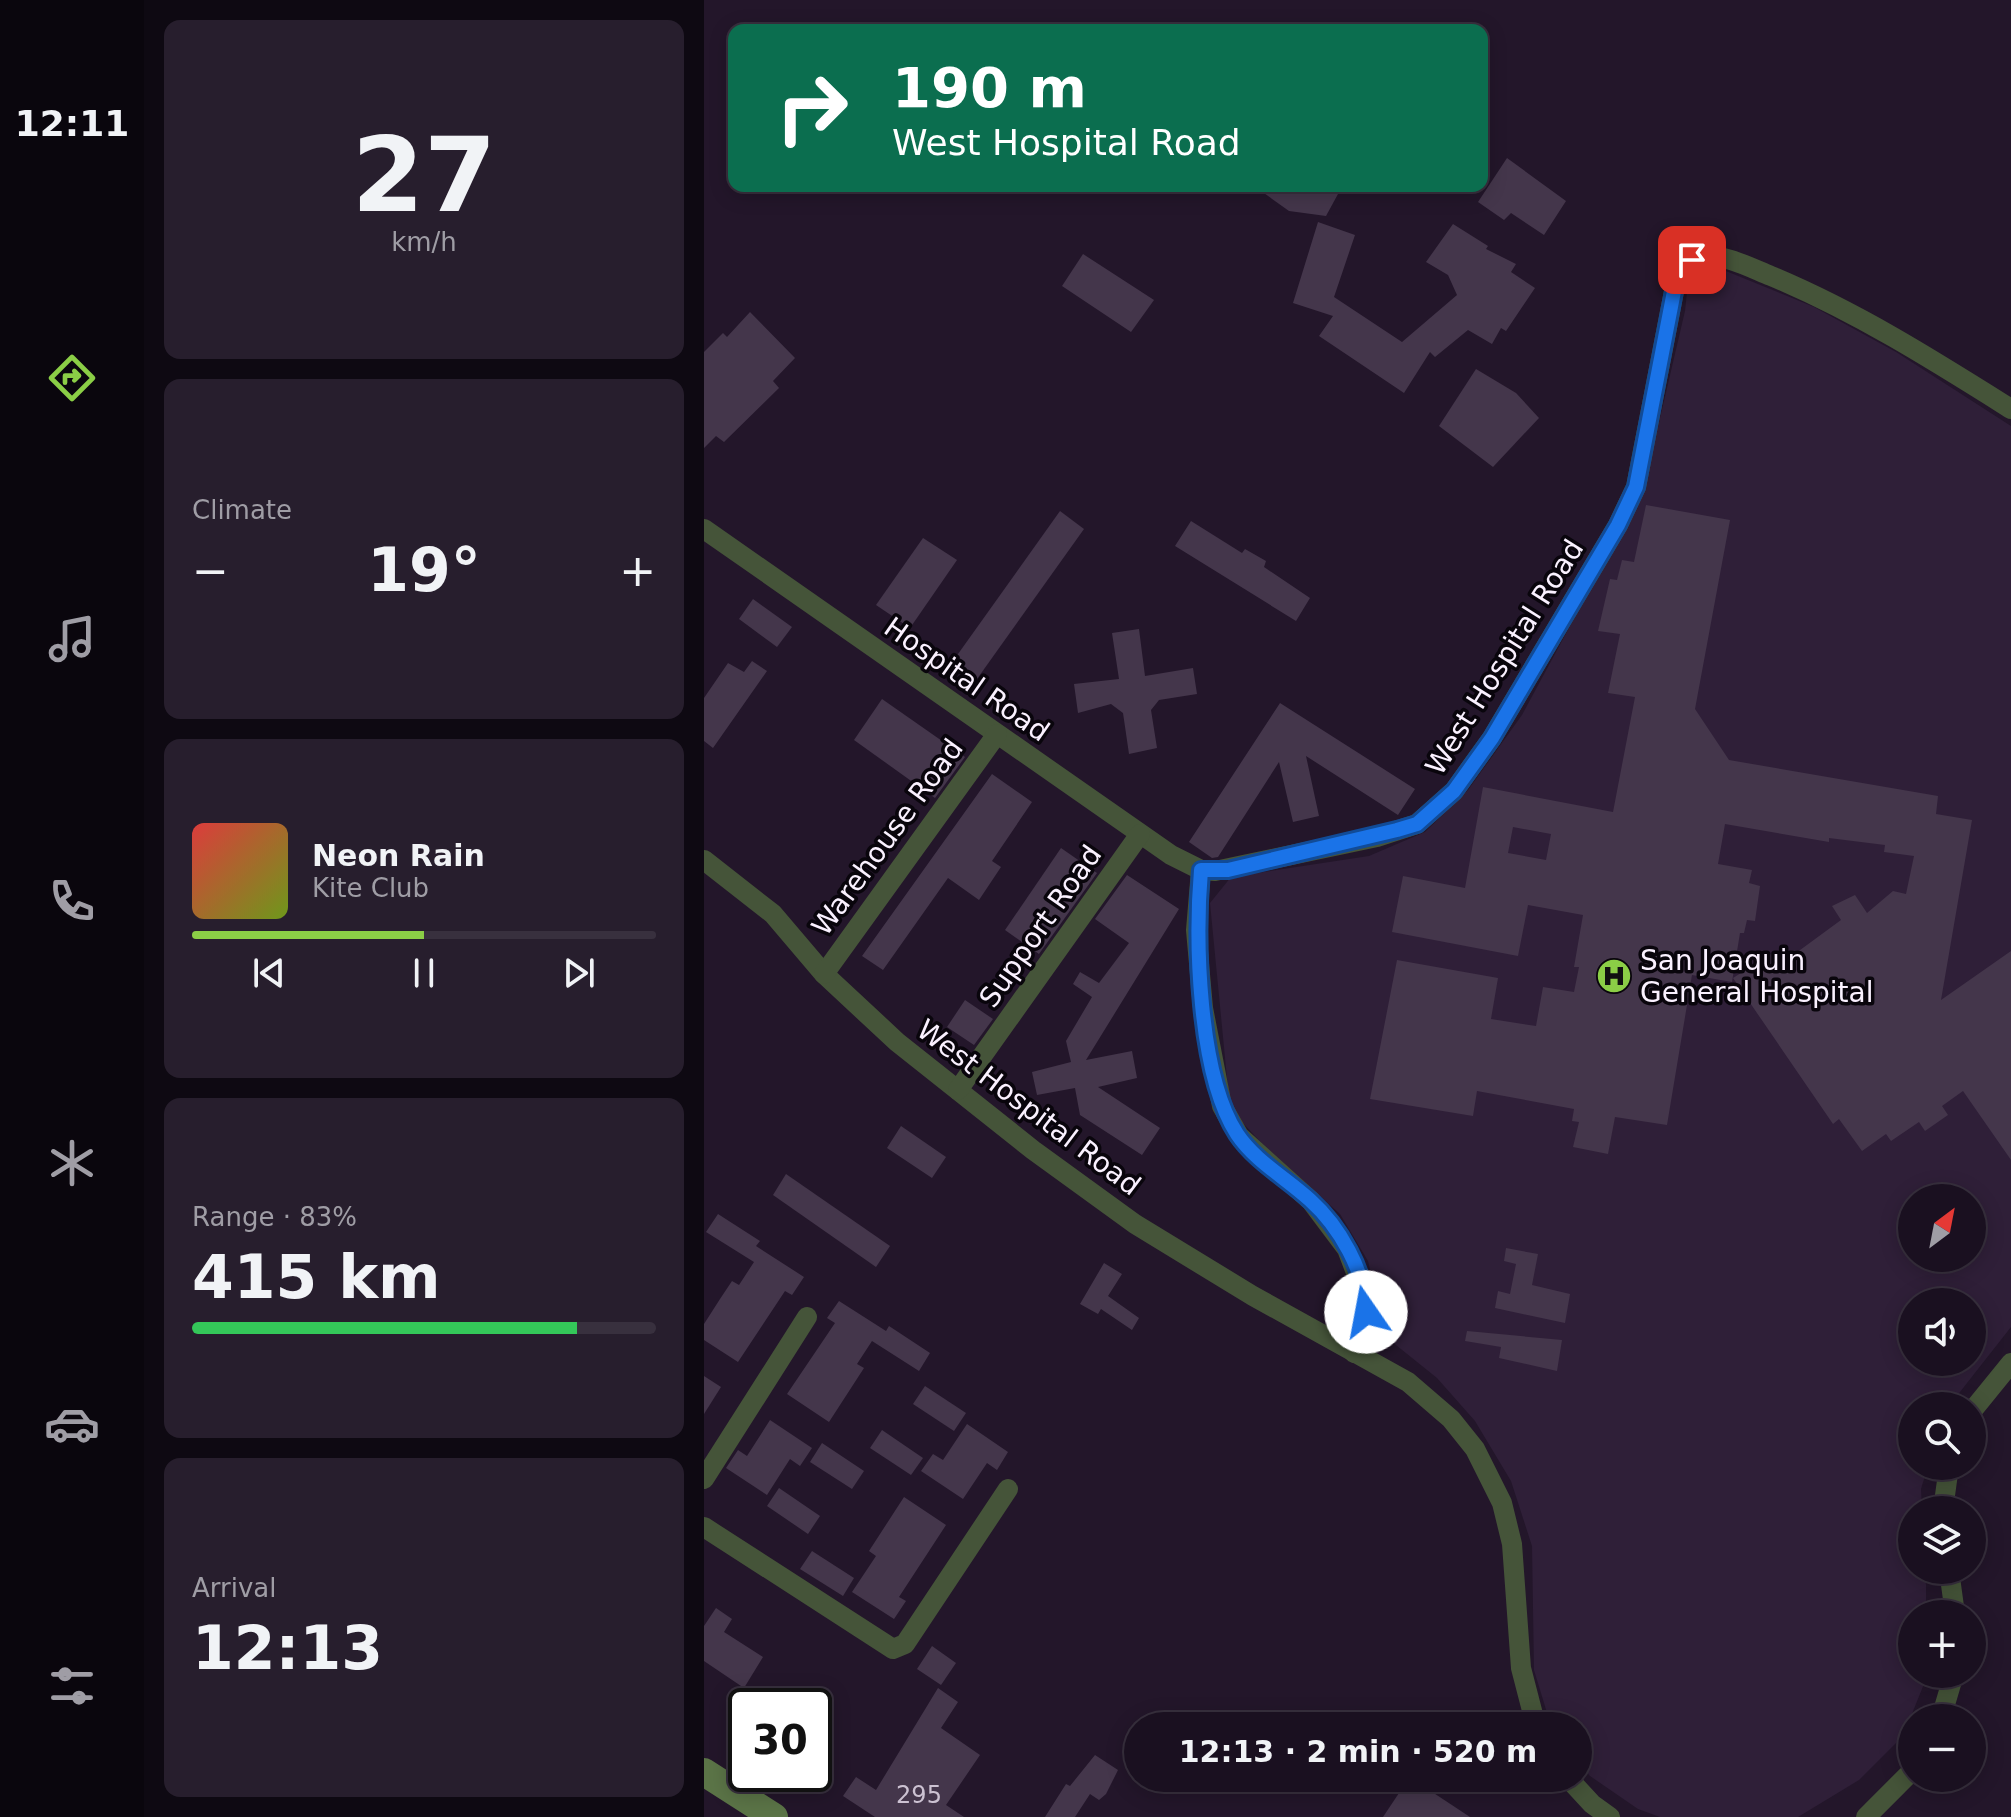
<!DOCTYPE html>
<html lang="en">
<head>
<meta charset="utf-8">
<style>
  :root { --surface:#1a1020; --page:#271e2d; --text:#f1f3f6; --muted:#9f9da5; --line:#38303e; --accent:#8bce46 }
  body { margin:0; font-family:"DejaVu Sans",sans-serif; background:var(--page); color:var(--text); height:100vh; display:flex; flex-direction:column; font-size:30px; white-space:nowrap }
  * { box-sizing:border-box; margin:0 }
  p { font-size:26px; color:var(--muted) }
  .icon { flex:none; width:44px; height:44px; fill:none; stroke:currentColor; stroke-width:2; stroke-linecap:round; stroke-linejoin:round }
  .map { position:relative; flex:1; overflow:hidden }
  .sheet { display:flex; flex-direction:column; gap:20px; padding:20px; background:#0e0912; width:560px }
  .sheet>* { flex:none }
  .top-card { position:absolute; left:24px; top:24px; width:760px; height:168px; border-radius:16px; box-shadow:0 4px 20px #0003,0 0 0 2px var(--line); background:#0b6e4f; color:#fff; overflow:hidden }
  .needle { width:52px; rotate:32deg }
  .controls { position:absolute; left:1194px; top:1184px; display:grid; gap:16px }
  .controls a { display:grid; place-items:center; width:88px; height:88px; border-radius:50%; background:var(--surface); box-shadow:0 4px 20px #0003,0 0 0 2px var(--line); font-size:40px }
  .speed { position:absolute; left:24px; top:1688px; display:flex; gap:16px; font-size:40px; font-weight:700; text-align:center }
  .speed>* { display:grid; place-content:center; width:104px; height:104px; border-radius:50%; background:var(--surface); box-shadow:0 4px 20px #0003,0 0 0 2px var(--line); line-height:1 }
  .speed .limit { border:4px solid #111; border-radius:12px; background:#fff; color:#111 }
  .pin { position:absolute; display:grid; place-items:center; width:68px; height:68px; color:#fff; margin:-34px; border-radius:16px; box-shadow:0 4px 12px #0006 }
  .me { position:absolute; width:88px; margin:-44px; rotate:348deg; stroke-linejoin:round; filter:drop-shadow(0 0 6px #0008) }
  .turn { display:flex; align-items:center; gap:28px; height:168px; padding:0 32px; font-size:36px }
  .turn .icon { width:104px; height:104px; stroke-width:2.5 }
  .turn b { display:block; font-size:56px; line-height:68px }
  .big { font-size:60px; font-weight:600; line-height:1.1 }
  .sheet .tile { flex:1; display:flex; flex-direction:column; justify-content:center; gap:12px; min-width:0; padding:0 28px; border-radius:16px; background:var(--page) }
  .sheet .dial { align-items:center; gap:0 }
  .dial b { font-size:104px; line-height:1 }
  .song { display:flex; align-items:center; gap:24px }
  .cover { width:96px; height:96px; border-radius:12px; background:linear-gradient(135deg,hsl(0 70% 55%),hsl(80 70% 35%)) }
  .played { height:8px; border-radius:4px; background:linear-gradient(90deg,var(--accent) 50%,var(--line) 50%) }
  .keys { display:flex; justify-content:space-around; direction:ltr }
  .heat { display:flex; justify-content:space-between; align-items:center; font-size:44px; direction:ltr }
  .charge { height:12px; border-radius:6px; background:linear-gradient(90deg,#34c759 83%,var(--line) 0) }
  .trip { position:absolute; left:420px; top:1712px; width:468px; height:80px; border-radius:40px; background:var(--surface); box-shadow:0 4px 20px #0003,0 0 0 2px var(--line); font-weight:600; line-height:80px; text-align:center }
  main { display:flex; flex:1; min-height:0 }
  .menu { display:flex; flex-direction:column; width:144px; justify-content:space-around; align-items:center; background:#0a060d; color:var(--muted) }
  .menu .icon { width:56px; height:56px }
  .menu .on { color:var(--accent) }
  .menu b { font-size:36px; color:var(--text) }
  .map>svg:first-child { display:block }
  .built { fill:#2f1f38; fill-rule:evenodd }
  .building { fill:#44364b; fill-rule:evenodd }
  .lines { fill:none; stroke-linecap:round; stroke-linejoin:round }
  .minor { stroke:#455439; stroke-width:20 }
  .secondary { stroke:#5b7447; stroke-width:28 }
  .route-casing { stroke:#114b97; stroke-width:20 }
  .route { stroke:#1a73e8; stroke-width:14 }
  .labels { text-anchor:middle; stroke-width:7; stroke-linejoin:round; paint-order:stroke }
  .number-label { font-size:24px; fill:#ccc2d2 }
  .street-label { font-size:28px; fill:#faf1ff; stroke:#09050c }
  .poi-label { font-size:28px; fill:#faf1ff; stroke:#09050c; text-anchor:start }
</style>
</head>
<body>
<main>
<nav class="menu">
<b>12:11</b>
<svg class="icon on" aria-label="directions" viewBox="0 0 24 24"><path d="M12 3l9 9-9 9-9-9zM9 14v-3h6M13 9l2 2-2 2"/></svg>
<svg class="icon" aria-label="music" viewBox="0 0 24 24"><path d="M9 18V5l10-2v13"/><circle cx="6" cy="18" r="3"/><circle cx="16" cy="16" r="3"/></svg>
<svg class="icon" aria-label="phone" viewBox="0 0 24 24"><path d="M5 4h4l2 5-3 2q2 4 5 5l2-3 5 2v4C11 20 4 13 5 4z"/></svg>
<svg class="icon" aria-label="climate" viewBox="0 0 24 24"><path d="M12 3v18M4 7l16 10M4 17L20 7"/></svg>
<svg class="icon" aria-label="car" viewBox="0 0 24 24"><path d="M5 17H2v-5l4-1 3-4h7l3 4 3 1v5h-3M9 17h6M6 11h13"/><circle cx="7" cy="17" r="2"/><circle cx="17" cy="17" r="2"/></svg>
<svg class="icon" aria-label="filters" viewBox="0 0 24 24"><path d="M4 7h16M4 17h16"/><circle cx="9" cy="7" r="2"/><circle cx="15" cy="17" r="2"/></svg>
</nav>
<section class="sheet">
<div class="tile dial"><b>27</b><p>km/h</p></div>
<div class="tile"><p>Climate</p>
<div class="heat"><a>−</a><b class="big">19°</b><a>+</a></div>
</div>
<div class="tile">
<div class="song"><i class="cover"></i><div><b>Neon Rain</b><p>Kite Club</p></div></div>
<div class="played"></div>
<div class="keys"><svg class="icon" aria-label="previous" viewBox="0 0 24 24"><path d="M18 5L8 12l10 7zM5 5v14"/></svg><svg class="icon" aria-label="pause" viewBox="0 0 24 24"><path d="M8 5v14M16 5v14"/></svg><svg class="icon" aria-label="next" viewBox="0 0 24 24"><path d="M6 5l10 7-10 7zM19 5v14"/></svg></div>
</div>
<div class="tile"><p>Range · 83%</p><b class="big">415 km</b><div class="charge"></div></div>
<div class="tile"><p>Arrival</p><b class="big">12:13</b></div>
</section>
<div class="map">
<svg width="1307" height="1817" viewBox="0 0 1307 1817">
  <rect width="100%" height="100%" fill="#23162a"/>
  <path class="built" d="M1012,267L1110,307L1192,352L1307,426V1327L1245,1406H1208V1466H1224L1217,1489L1218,1510H1208V1570H1221L1222,1585V1614H1208V1674H1222V1679L1199,1736L1155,1780L1094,1817H956L934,1809L886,1776L874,1762V1726H847L830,1670L828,1546L807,1481L771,1421L733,1378L682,1337L664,1261L636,1214L563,1149L526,1109L506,903L527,877L665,856L721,832L764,790L818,715L939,491L981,311L985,273ZM1208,1198H1268V1258H1208ZM1208,1302H1268V1362H1208Z"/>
  <g class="building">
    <path d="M803,158L862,201L840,235L807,213L800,220L774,202Z"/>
    <path d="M550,186H621L634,194L622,216L585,211Z"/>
    <path d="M614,222L651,235L630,297L698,342L753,295L744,275L722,262L749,224L784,246L782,249L812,264L807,272L831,288L802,331L797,328L788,344L764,330L731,357L726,352L700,393L615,336L629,316L589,303Z"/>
    <path d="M379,254L450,300L427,332L358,286Z"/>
    <path d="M46,312L91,358L69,381L75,388L20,442L12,436L0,448V352L19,333L23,337Z"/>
    <path d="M772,369L812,393L835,418L789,467L735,426Z"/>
    <path d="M942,505L1026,520L991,709L1025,760L1234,796L1232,814L1268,820L1237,1000L1307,951V1160L1259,1091L1238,1106L1244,1115L1221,1131L1215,1122L1187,1141L1182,1134L1158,1151L1135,1119L1129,1124L1029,978L1070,952L1077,964L1137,920L1128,906L1151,895L1163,913L1189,891L1202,894L1210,856L1180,852L1181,845L1125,838V842L1021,824L1014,864L1048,870L1045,883L1056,886L1051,921L1043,920L1040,933H1036L1028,982L988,975L963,1125L911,1117L904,1154L869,1147L875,1122L868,1121L870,1109L773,1091L769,1116L666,1099L693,960L794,978L787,1019L832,1026L839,987L870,992L875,967H870L879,915L824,905L814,956L688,932L699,876L761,888L779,787L909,812L931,697L904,693L916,634L894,631L906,579L913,580L918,560L930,562ZM809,827L847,834L842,860L804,853Z"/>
    <path d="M356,511L380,529L273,679L249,661Z"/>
    <path d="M487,521L538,553L541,549L562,561L560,567L606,598L592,621L471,546Z"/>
    <path d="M219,538L253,560L206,628L172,605Z"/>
    <path d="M49,599L88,627L73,647L35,619Z"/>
    <path d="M435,629L441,676L489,668L493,694L455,700L447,710L453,748L425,754L419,713L407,704L374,713L370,684L415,679L408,633Z"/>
    <path d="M48,661L63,671L9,748L0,741V698L24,663L40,672Z"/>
    <path d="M178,699L261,757L231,798L150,740Z"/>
    <path d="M576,703L711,789L694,815L602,756L615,816L589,822L575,762L514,857L508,858L485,842Z"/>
    <path d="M288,774L328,802L288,861L297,867L275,900L244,878L179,970L158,956Z"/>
    <path d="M357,848L393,873L335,954L301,930Z"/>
    <path d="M423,875L475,909L382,1060L428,1051L433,1078L394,1087L456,1128L438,1155L376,1115L371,1088L333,1095L328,1072L367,1062L362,1041L388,997L369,984L376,972L395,983L425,943L391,919Z"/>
    <path d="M261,1000L289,1019L270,1045L243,1027Z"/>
    <path d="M197,1126L242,1157L228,1178L183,1148Z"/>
    <path d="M82,1174L186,1246L172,1267L69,1195Z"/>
    <path d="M14,1214L56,1241L52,1246L100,1277L88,1295L81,1291L34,1362L0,1340V1324L16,1299L28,1281L35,1285L50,1262L2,1232Z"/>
    <path d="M802,1248L834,1254L828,1285L866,1294L861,1323L791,1308L794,1291L806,1294L812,1264L800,1261Z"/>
    <path d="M400,1263L418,1274L404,1296L435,1318L428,1330L397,1309L394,1314L376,1304Z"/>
    <path d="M135,1301L182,1331L185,1326L226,1353L215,1371L168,1341L153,1364L160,1368L125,1422L83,1394L131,1323L123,1318Z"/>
    <path d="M763,1331L858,1340L853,1371L795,1358L797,1347L761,1341Z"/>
    <path d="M0,1376L17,1387L0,1414Z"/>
    <path d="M221,1386L262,1413L250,1431L209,1404Z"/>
    <path d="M66,1420L108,1448L96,1466L86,1459L63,1495L22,1468L34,1450L43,1456Z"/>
    <path d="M263,1424L304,1452L293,1470L283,1463L259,1499L217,1471L229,1454L239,1460Z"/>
    <path d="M178,1430L219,1458L207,1475L166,1448Z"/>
    <path d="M118,1443L160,1471L148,1489L106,1462Z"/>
    <path d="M75,1488L116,1516L104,1534L63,1506Z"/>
    <path d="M200,1497L242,1525L195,1597L202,1601L190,1619L148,1592L172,1556L165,1551Z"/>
    <path d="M108,1551L150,1578L139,1596L96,1569Z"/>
    <path d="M12,1608L28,1619L20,1632L59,1657L40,1688L0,1661V1626Z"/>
    <path d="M228,1646L252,1663L237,1685L213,1669Z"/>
    <path d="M234,1688L254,1702L237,1728L276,1755L242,1805L260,1817H171L139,1796L152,1777L172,1790Z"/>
    <path d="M391,1755L414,1770L402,1794L395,1800L386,1794L371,1817H341L362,1784L366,1786Z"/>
    <path d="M705,1778H707L766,1817H679Z"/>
  </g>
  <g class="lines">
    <g class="minor">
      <path d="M0,529L467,855L497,870L511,871L673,837L713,824L750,791L788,738L914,525L932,487L972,281C977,269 984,260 997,257C1020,253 1047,268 1067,276C1153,312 1229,360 1307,409"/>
      <path d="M0,860L69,914L120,974L193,1042L329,1150L431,1224L549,1296L704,1382L747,1419L771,1449L798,1503L808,1544L817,1668L832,1726"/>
      <path d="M497,870L492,930L499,1008L518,1106L535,1136L607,1201L643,1249L662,1299L650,1353"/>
      <path d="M120,974L293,734"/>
      <path d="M254,1090L436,834"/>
      <path d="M1268,1411L1307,1363"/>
      <path d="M0,1479L103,1317"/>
      <path d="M1239,1510L1245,1466"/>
      <path d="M0,1527L189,1649L201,1644L304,1489"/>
      <path d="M1245,1570L1251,1614"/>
      <path d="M1237,1718L1250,1674"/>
      <path d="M864,1778L888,1804L906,1817"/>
      <path d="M1162,1817L1208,1771"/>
    </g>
    <path class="secondary" d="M0,1772L70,1817"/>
  </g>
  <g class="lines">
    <g class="route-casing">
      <path id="route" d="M662,1312C662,1272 635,1226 606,1200C582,1178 551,1161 533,1134C494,1074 491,940 497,870H524L693,830L713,824L750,791L788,738L914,525L932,487L972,281L978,268L988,260"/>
    </g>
    <use href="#route" class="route"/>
  </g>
  <defs>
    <g id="hospital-disc" transform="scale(1.8)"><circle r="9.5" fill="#8bce46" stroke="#09050c"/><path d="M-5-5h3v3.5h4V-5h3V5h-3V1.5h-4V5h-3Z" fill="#111"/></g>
  </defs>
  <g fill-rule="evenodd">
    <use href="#hospital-disc" x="910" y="976"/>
  </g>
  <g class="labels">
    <g class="number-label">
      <text x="215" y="1803">295</text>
    </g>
    <g class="street-label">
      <text transform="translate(800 657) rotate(-58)" y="10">West Hospital Road</text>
      <text transform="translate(263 679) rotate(35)" y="10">Hospital Road</text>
      <text transform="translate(183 837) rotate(-54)" y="10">Warehouse Road</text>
      <text transform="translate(336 926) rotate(-55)" y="10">Support Road</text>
      <text transform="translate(325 1107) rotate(37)" y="10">West Hospital Road</text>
    </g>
    <g class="poi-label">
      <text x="936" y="970">San Joaquin<tspan x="936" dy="32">General Hospital</tspan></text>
    </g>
  </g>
</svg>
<div class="controls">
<a><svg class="needle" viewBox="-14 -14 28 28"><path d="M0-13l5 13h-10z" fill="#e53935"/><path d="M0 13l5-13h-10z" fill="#9f9da5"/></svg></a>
<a><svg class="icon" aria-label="sound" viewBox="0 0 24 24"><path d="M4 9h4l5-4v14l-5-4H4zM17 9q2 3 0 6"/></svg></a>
<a><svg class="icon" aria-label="search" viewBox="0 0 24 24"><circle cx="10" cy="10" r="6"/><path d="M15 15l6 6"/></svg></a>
<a><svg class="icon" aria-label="layers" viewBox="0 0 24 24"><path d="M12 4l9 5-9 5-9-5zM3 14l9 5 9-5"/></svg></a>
<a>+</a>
<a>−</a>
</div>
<div class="speed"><div class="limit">30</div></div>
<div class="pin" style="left:988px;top:260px;background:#d93025"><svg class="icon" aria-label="arrive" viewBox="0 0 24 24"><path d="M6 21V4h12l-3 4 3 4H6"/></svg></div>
<svg class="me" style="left:662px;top:1312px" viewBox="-20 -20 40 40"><circle r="19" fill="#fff"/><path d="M0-13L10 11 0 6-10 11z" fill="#1a73e8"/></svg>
<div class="trip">12:13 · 2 min · 520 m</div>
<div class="top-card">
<div class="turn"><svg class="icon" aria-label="right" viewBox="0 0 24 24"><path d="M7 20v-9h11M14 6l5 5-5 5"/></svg><div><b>190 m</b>West Hospital Road</div></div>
</div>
</div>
</main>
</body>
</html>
